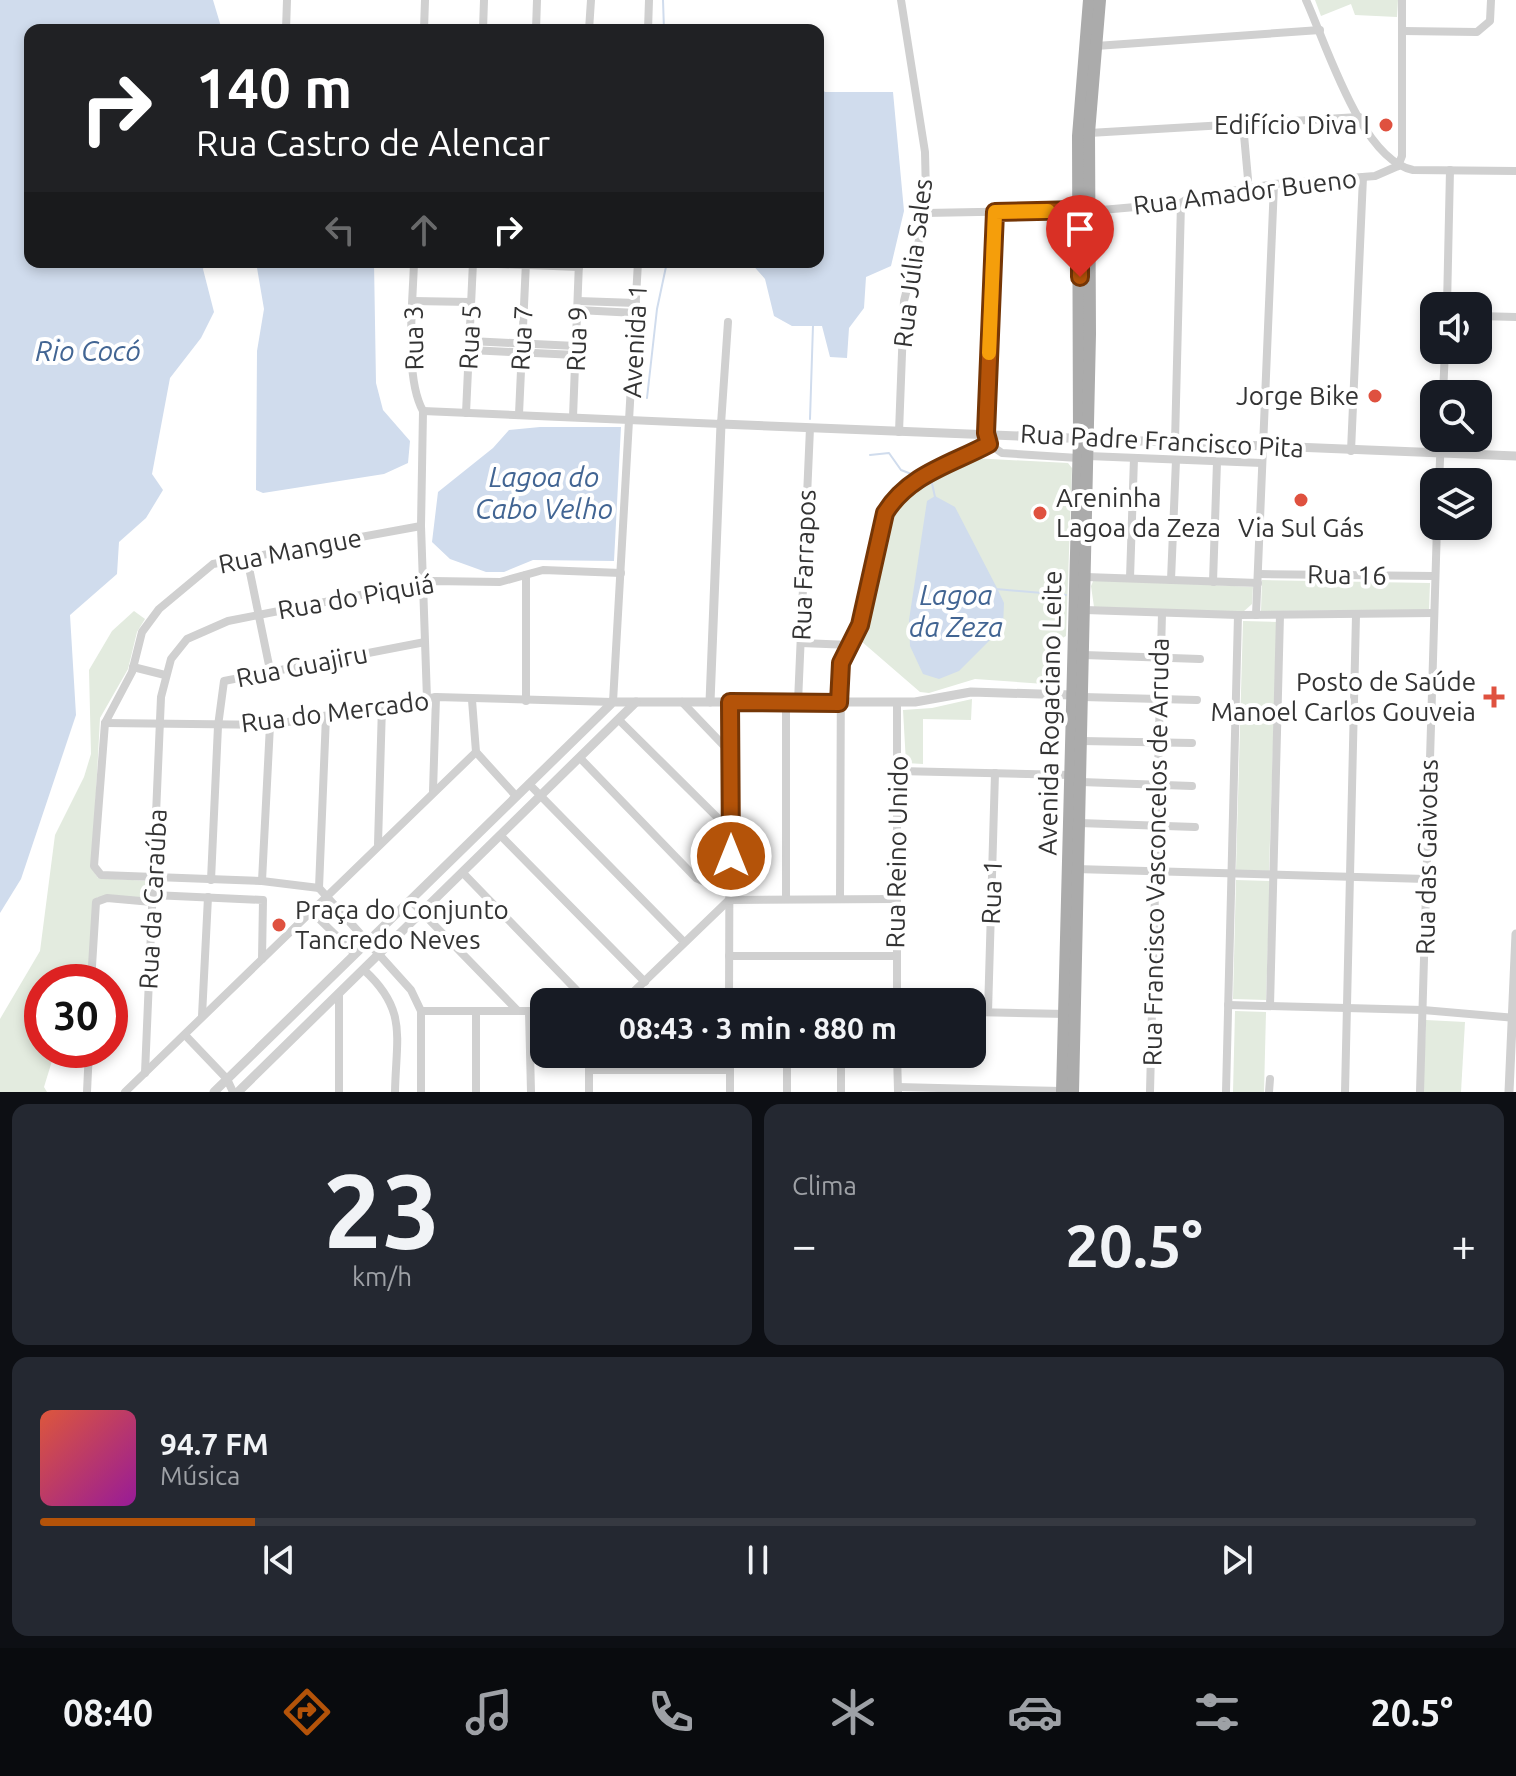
<!DOCTYPE html>
<html lang="pt">
<head>
<meta charset="utf-8">
<style>
  :root { --surface:#171b24; --page:#242831; --text:#f1f3f6; --muted:#9ea1a6; --line:#363941; --accent:#b45309 }
  body { margin:0; font-family:Ubuntu,sans-serif; background:var(--page); color:var(--text); height:100vh; display:flex; flex-direction:column; font-size:30px; white-space:nowrap }
  * { box-sizing:border-box; margin:0 }
  p { font-size:26px; color:var(--muted) }
  .icon { flex:none; width:44px; height:44px; fill:none; stroke:currentColor; stroke-width:2; stroke-linecap:round; stroke-linejoin:round }
  .map { position:relative; height:1092px; overflow:hidden }
  .drawer { display:flex; flex-direction:column; gap:12px; padding:12px; background:#0d0f14; flex:1 }
  .drawer>* { flex:none }
  .hud { position:absolute; left:24px; top:24px; width:800px; height:244px; border-radius:16px; box-shadow:0 4px 12px #0003; background:#202124; color:#fff; overflow:hidden }
  .tools { position:absolute; left:1420px; top:292px; display:grid; gap:16px }
  .tools a { display:grid; place-items:center; width:72px; height:72px; border-radius:16px; background:var(--surface); box-shadow:0 4px 12px #0003; font-size:40px }
  .speed { position:absolute; left:24px; top:964px; display:flex; gap:16px; font-size:40px; font-weight:700; text-align:center }
  .speed>* { display:grid; place-content:center; width:104px; height:104px; border-radius:50%; background:var(--surface); box-shadow:0 4px 12px #0003; line-height:1 }
  .speed .limit { border:12px solid #d22; background:#fff; color:#111 }
  .pin { position:absolute; display:grid; place-items:center; width:68px; height:68px; color:#fff; margin:-82px -34px; border-radius:50% 50% 50% 0; rotate:-45deg; box-shadow:0 0 8px #0007 }
  .pin .icon { rotate:45deg }
  .me { position:absolute; width:88px; margin:-44px; rotate:0deg; stroke-linejoin:round; filter:drop-shadow(0 0 6px #0008) }
  .turn { display:flex; align-items:center; gap:28px; height:168px; padding:0 40px; font-size:36px }
  .turn .icon { width:104px; height:104px; stroke-width:2.5 }
  .turn b { display:block; font-size:56px; line-height:68px }
  .lanes { display:flex; align-items:center; height:76px; padding:0 40px; background:#0003; justify-content:center; gap:40px; direction:ltr }
  .lanes .off { opacity:.35 }
  .big { font-size:60px; font-weight:600; line-height:1.1 }
  .drawer .tile { flex:1; display:flex; flex-direction:column; justify-content:center; gap:12px; min-width:0; padding:0 28px; border-radius:16px; background:var(--page) }
  .drawer .dial { align-items:center; gap:0 }
  .dial b { font-size:104px; line-height:1 }
  .song { display:flex; align-items:center; gap:24px }
  .cover { width:96px; height:96px; border-radius:12px; background:linear-gradient(135deg,hsl(10 70% 55%),hsl(300 70% 35%)) }
  .played { height:8px; border-radius:4px; background:linear-gradient(90deg,var(--accent) 15%,var(--line) 15%) }
  .keys { display:flex; justify-content:space-around; direction:ltr }
  .heat { display:flex; justify-content:space-between; align-items:center; font-size:44px; direction:ltr }
  .drawer .tiles { flex:1; display:grid; gap:12px; grid-template-columns:1fr 1fr }
  .tile:last-child { grid-column:span 2 }
  .trip { position:absolute; left:530px; top:988px; width:456px; height:80px; border-radius:16px; background:var(--surface); box-shadow:0 4px 12px #0003; font-weight:600; line-height:80px; text-align:center }
  .tab-bar { display:flex; height:128px; justify-content:space-around; align-items:center; background:#090b0e; color:var(--muted) }
  .tab-bar .icon { width:56px; height:56px }
  .tab-bar .on { color:var(--accent) }
  .tab-bar b { font-size:36px; color:var(--text) }
  .map>svg:first-child { display:block }
  .green { fill:#e3ebdf }
  .water { fill:#d0dced }
  .lines { fill:none; stroke-linecap:round; stroke-linejoin:round }
  .stream { stroke:#d0dced; stroke-width:2 }
  .minor { stroke:#d0d0d0; stroke-width:8 }
  .tertiary { stroke:#d0d0d0; stroke-width:9 }
  .primary { stroke:#ababab; stroke-width:12 }
  .route-casing { stroke:#753606; stroke-width:20 }
  .route { stroke:#b45309; stroke-width:14 }
  .slow { stroke:#f59e0b; stroke-width:14 }
  .poi-dot { fill:#df513f; stroke:#fff; stroke-width:3 }
  .labels { text-anchor:middle; stroke-width:8; stroke-linejoin:round; paint-order:stroke }
  .poi-label { font-size:26px; fill:#333; stroke:#fff; text-anchor:end }
  .street-label { font-size:26px; fill:#333; stroke:#fff }
  .water-label { font-size:28px; font-style:italic; fill:#426593; stroke:#fff }
</style>
</head>
<body>
<div class="map">
<svg width="1516" height="1092" viewBox="0 0 1516 1092">
  <rect width="100%" height="100%" fill="#fff"/>
  <g class="green">
    <path d="M1315,0H1398L1397,17L1355,15L1351,4L1321,16Z"/>
    <path d="M972,458L1068,463L1072,468L1066,636L1061,639L1062,680L1059,685L975,679L929,693L920,692L861,641L895,509L929,480Z"/>
    <path d="M1094,579L1253,587L1252,604L1243,612L1094,607L1091,586Z"/>
    <path d="M1262,580L1430,583L1429,610L1261,611Z"/>
    <path d="M134,611L145,619L137,632L128,669L100,718L92,869L98,878L149,881V897H97L88,982H42V1050H85L84,1056L52,1061L44,1087L47,1092H0V1019L40,951L55,835L84,777L91,754L89,670L112,631Z"/>
    <path d="M1243,621L1277,622L1269,871L1236,870Z"/>
    <path d="M972,699L971,720L923,719V764L906,763L903,710L932,708Z"/>
    <path d="M1236,880L1270,881L1266,1000L1233,999Z"/>
    <path d="M1235,1011L1266,1012L1264,1092H1233Z"/>
    <path d="M1426,1020L1465,1022L1461,1092H1423Z"/>
  </g>
  <g class="water">
    <path d="M0,0H213L222,30H30V262H206L203,269L214,312L201,338L170,378L152,474L163,490L146,518L119,542L117,574L70,615L76,715L21,879L0,913Z"/>
    <path d="M818,86L825,92H893L904,211L891,266L866,277L864,308L849,328L847,358L830,357L822,326H792L774,316L765,279L750,262H818Z"/>
    <path d="M256,262H374L376,383L383,410L410,441L408,463L384,474L263,493L256,490L257,351L264,309Z"/>
    <path d="M540,427H621L614,561L533,560L504,572H486L450,559L432,542L438,492L493,448L509,430Z"/>
    <path d="M935,496L955,507L998,590L1004,603L1003,627L959,671L939,679L923,674L910,646L909,620L927,501Z"/>
  </g>
  <g class="lines">
    <g class="stream">
      <path d="M663,0L664,30"/>
      <path d="M647,398L657,309L667,262"/>
      <path d="M810,419L813,325"/>
      <path d="M870,455L889,453L901,470L914,475"/>
      <path d="M931,479L935,497"/>
      <path d="M996,589L1066,595"/>
    </g>
    <g class="minor">
      <path d="M1306,0C1327,46 1361,159 1413,170L1516,171"/>
      <path d="M286,30L287,0"/>
      <path d="M424,30L425,0"/>
      <path d="M483,30L484,0"/>
      <path d="M536,30L537,0"/>
      <path d="M589,30L591,0"/>
      <path d="M648,30L649,0"/>
      <path d="M1403,31L1477,32L1490,21L1491,0"/>
      <path d="M1096,46L1320,30"/>
      <path d="M1243,124L1248,179"/>
      <path d="M1089,133L1359,117"/>
      <path d="M1398,166L1402,156V0"/>
      <path d="M1090,211L1181,203L1189,198L1274,184L1375,176L1398,166"/>
      <path d="M925,213L1080,210"/>
      <path d="M414,262C413,302 404,377 423,411"/>
      <path d="M473,263L579,267"/>
      <path d="M413,301L471,302"/>
      <path d="M578,301L636,303"/>
      <path d="M1447,306L1450,170"/>
      <path d="M578,310L636,313"/>
      <path d="M1478,316L1516,317"/>
      <path d="M470,341L576,346"/>
      <path d="M470,350L576,355"/>
      <path d="M1443,394L1445,350"/>
      <path d="M423,411L721,424L728,322"/>
      <path d="M423,411L421,526L427,699"/>
      <path d="M466,413L473,262"/>
      <path d="M519,414L526,262"/>
      <path d="M573,417L579,262"/>
      <path d="M899,432L904,301L922,228L926,195L925,152L901,0"/>
      <path d="M1175,442L1181,203"/>
      <path d="M989,444L1002,453L1078,458"/>
      <path d="M1351,451L1363,177"/>
      <path d="M1088,456L1262,463"/>
      <path d="M1439,482L1441,438"/>
      <path d="M421,526L213,564L159,609L142,632L132,672L105,723L94,866L101,875L262,881L319,888L411,990L421,1011V1092"/>
      <path d="M247,558L270,670"/>
      <path d="M1259,574L1434,576"/>
      <path d="M526,575V701"/>
      <path d="M1086,577L1258,583"/>
      <path d="M1130,578L1134,458"/>
      <path d="M1171,580L1176,460"/>
      <path d="M1213,582L1217,462"/>
      <path d="M1085,610L1238,615L1433,613"/>
      <path d="M1256,615L1274,184"/>
      <path d="M801,643L851,645"/>
      <path d="M1084,655L1200,659"/>
      <path d="M133,667L165,675"/>
      <path d="M1083,697L1197,700"/>
      <path d="M472,700L476,752L516,796"/>
      <path d="M682,702L728,750"/>
      <path d="M786,702V899"/>
      <path d="M798,702L810,428"/>
      <path d="M619,720L731,831"/>
      <path d="M105,723L270,725L436,697L613,702L638,262"/>
      <path d="M1082,741L1192,743"/>
      <path d="M580,758L696,878L705,882L730,881"/>
      <path d="M898,771L1071,775"/>
      <path d="M1081,782L1192,786"/>
      <path d="M529,784L684,942"/>
      <path d="M433,791L436,697"/>
      <path d="M1079,823L1195,827"/>
      <path d="M501,836L645,982"/>
      <path d="M378,844L382,706"/>
      <path d="M1075,869L1426,879"/>
      <path d="M463,873L588,1002"/>
      <path d="M211,880L218,726L224,681L425,642"/>
      <path d="M262,881L270,725"/>
      <path d="M319,888L326,716"/>
      <path d="M153,895L263,900L262,959"/>
      <path d="M840,899L841,663L857,634L883,520C898,475 954,464 989,444L986,433L995,212"/>
      <path d="M410,900L517,1010"/>
      <path d="M311,911L355,954"/>
      <path d="M729,956H895"/>
      <path d="M364,970C408,1010 396,1037 395,1092"/>
      <path d="M91,982L96,902L107,898L152,902"/>
      <path d="M623,1002L729,900L896,899"/>
      <path d="M729,1002L730,702"/>
      <path d="M897,1002V702"/>
      <path d="M1228,1005L1423,1010L1516,1018"/>
      <path d="M1270,1006L1280,615"/>
      <path d="M421,1011H544"/>
      <path d="M476,1011V1092"/>
      <path d="M529,1011L531,1092"/>
      <path d="M972,1012L1067,1014"/>
      <path d="M988,1012L995,773"/>
      <path d="M202,1016L208,897"/>
      <path d="M185,1035L227,1079L233,1092"/>
      <path d="M787,1054V1092"/>
      <path d="M897,1054L898,1091"/>
      <path d="M589,1070H730"/>
      <path d="M145,1073L161,697L171,659L187,639L228,621L432,581L500,582L543,570L621,573"/>
      <path d="M898,1087L1062,1091"/>
      <path d="M87,1092L89,1050"/>
      <path d="M125,1092L476,752"/>
      <path d="M339,1092V995"/>
      <path d="M589,1092V1054"/>
      <path d="M730,1092V1054"/>
      <path d="M841,1092V1054"/>
      <path d="M1150,1092L1162,613"/>
      <path d="M1226,1092L1238,615"/>
      <path d="M1269,1092L1270,1079"/>
      <path d="M1345,1092L1356,615"/>
      <path d="M1420,1092L1437,526"/>
    </g>
    <g class="tertiary">
      <path d="M710,702L721,424L1516,456"/>
      <path d="M214,1092L613,702H915L971,692L1072,695"/>
      <path d="M238,1092L636,702"/>
      <path d="M1509,1092L1516,934"/>
    </g>
    <g class="primary">
      <path d="M1062,1092L1079,438L1078,136L1089,0"/>
      <path d="M1073,1092L1090,334L1089,133L1100,0"/>
    </g>
  </g>
  <g class="lines">
    <g class="route-casing">
      <path id="route" d="M731,856L730,702L839,703L841,663L860,625L885,513C909,474 952,464 989,444L986,433L995,212L1080,210V277"/>
    </g>
    <use href="#route" class="route"/>
    <path class="slow" d="M989,353L995,212L1048,211"/>
  </g>
  <g class="poi-dot">
    <circle cx="1386" cy="125" r="8"/>
    <circle cx="1375" cy="396" r="8"/>
    <circle cx="1301" cy="500" r="8"/>
    <circle cx="1040" cy="513" r="8"/>
    <path d="M1490 685h8v8h8v8h-8v8h-8v-8h-8v-8h8z"/>
    <circle cx="279" cy="925" r="8"/>
  </g>
  <g class="labels">
    <g class="poi-label">
      <text x="1370" y="134">Edifício Diva I</text>
      <text x="1359" y="405">Jorge Bike</text>
      <text x="1056" y="507" text-anchor="start">Areninha<tspan x="1056" dy="30">Lagoa da Zeza</tspan></text>
      <text x="1301" y="537" text-anchor="middle">Via Sul Gás</text>
      <text x="1476" y="691">Posto de Saúde<tspan x="1476" dy="30">Manoel Carlos Gouveia</tspan></text>
      <text x="295" y="919" text-anchor="start">Praça do Conjunto<tspan x="295" dy="30">Tancredo Neves</tspan></text>
    </g>
    <g class="street-label">
      <text transform="translate(1245 192) rotate(-7)" y="9">Rua Amador Bueno</text>
      <text transform="translate(913 263) rotate(-83)" y="9">Rua Júlia Sales</text>
      <text transform="translate(470 337) rotate(-87)" y="9">Rua 5</text>
      <text transform="translate(414 338) rotate(-91)" y="9">Rua 3</text>
      <text transform="translate(522 338) rotate(-87)" y="9">Rua 7</text>
      <text transform="translate(577 339) rotate(-88)" y="9">Rua 9</text>
      <text transform="translate(635 341) rotate(-87)" y="9">Avenida 1</text>
      <text transform="translate(1162 441) rotate(3)" y="9">Rua Padre Francisco Pita</text>
      <text transform="translate(290 551) rotate(-11)" y="9">Rua Mangue</text>
      <text transform="translate(804 565) rotate(-88)" y="9">Rua Farrapos</text>
      <text transform="translate(1347 575) rotate(1)" y="9">Rua 16</text>
      <text transform="translate(356 597) rotate(-10)" y="9">Rua do Piquiá</text>
      <text transform="translate(302 666) rotate(-11)" y="9">Rua Guajiru</text>
      <text transform="translate(335 712) rotate(-7)" y="9">Rua do Mercado</text>
      <text transform="translate(1050 713) rotate(-89)" y="9">Avenida Rogaciano Leite</text>
      <text transform="translate(897 852) rotate(-89)" y="9">Rua Reino Unido</text>
      <text transform="translate(1156 852) rotate(-89)" y="9">Rua Francisco Vasconcelos de Arruda</text>
      <text transform="translate(1427 857) rotate(-89)" y="9">Rua das Gaivotas</text>
      <text transform="translate(992 892) rotate(-88)" y="9">Rua 1</text>
      <text transform="translate(153 899) rotate(-87)" y="9">Rua da Caraúba</text>
    </g>
    <g class="water-label">
      <text x="88" y="361">Rio Cocó</text>
      <text x="544" y="487">Lagoa do<tspan x="544" dy="32">Cabo Velho</tspan></text>
      <text x="956" y="605">Lagoa<tspan x="956" dy="32">da Zeza</tspan></text>
    </g>
  </g>
</svg>
<div class="tools">
<a><svg class="icon" aria-label="sound" viewBox="0 0 24 24"><path d="M4 9h4l5-4v14l-5-4H4zM17 9q2 3 0 6"/></svg></a>
<a><svg class="icon" aria-label="search" viewBox="0 0 24 24"><circle cx="10" cy="10" r="6"/><path d="M15 15l6 6"/></svg></a>
<a><svg class="icon" aria-label="layers" viewBox="0 0 24 24"><path d="M12 4l9 5-9 5-9-5zM3 14l9 5 9-5"/></svg></a>
</div>
<div class="speed"><div class="limit">30</div></div>
<div class="pin" style="left:1080px;top:277px;background:#d93025"><svg class="icon" aria-label="arrive" viewBox="0 0 24 24"><path d="M6 21V4h12l-3 4 3 4H6"/></svg></div>
<svg class="me" style="left:731px;top:856px" viewBox="-20 -20 40 40"><circle r="17" fill="#b45309" stroke="#fff" stroke-width="3"/><path d="M0-11L8 9 0 5-8 9z" fill="#fff"/></svg>
<div class="trip">08:43 · 3 min · 880 m</div>
<div class="hud">
<div class="turn"><svg class="icon" aria-label="right" viewBox="0 0 24 24"><path d="M7 20v-9h11M14 6l5 5-5 5"/></svg><div><b>140 m</b>Rua Castro de Alencar</div></div>
<div class="lanes"><svg class="icon off" aria-label="left" viewBox="0 0 24 24"><path d="M17 20v-9H6M10 6l-5 5 5 5"/></svg><svg class="icon off" aria-label="ahead" viewBox="0 0 24 24"><path d="M12 20V5M6 11l6-6 6 6"/></svg><svg class="icon" aria-label="right" viewBox="0 0 24 24"><path d="M7 20v-9h11M14 6l5 5-5 5"/></svg></div>
</div>
</div>
<section class="drawer">
<div class="tiles">
<div class="tile dial"><b>23</b><p>km/h</p></div>
<div class="tile"><p>Clima</p>
<div class="heat"><a>−</a><b class="big">20.5°</b><a>+</a></div>
</div>
<div class="tile">
<div class="song"><i class="cover"></i><div><b>94.7 FM</b><p>Música</p></div></div>
<div class="played"></div>
<div class="keys"><svg class="icon" aria-label="previous" viewBox="0 0 24 24"><path d="M18 5L8 12l10 7zM5 5v14"/></svg><svg class="icon" aria-label="pause" viewBox="0 0 24 24"><path d="M8 5v14M16 5v14"/></svg><svg class="icon" aria-label="next" viewBox="0 0 24 24"><path d="M6 5l10 7-10 7zM19 5v14"/></svg></div>
</div>
</div>
</section>
<nav class="tab-bar">
<b>08:40</b>
<svg class="icon on" aria-label="directions" viewBox="0 0 24 24"><path d="M12 3l9 9-9 9-9-9zM9 14v-3h6M13 9l2 2-2 2"/></svg>
<svg class="icon" aria-label="music" viewBox="0 0 24 24"><path d="M9 18V5l10-2v13"/><circle cx="6" cy="18" r="3"/><circle cx="16" cy="16" r="3"/></svg>
<svg class="icon" aria-label="phone" viewBox="0 0 24 24"><path d="M5 4h4l2 5-3 2q2 4 5 5l2-3 5 2v4C11 20 4 13 5 4z"/></svg>
<svg class="icon" aria-label="climate" viewBox="0 0 24 24"><path d="M12 3v18M4 7l16 10M4 17L20 7"/></svg>
<svg class="icon" aria-label="car" viewBox="0 0 24 24"><path d="M5 17H2v-5l4-1 3-4h7l3 4 3 1v5h-3M9 17h6M6 11h13"/><circle cx="7" cy="17" r="2"/><circle cx="17" cy="17" r="2"/></svg>
<svg class="icon" aria-label="filters" viewBox="0 0 24 24"><path d="M4 7h16M4 17h16"/><circle cx="9" cy="7" r="2"/><circle cx="15" cy="17" r="2"/></svg>
<b>20.5°</b>
</nav>
</body>
</html>
